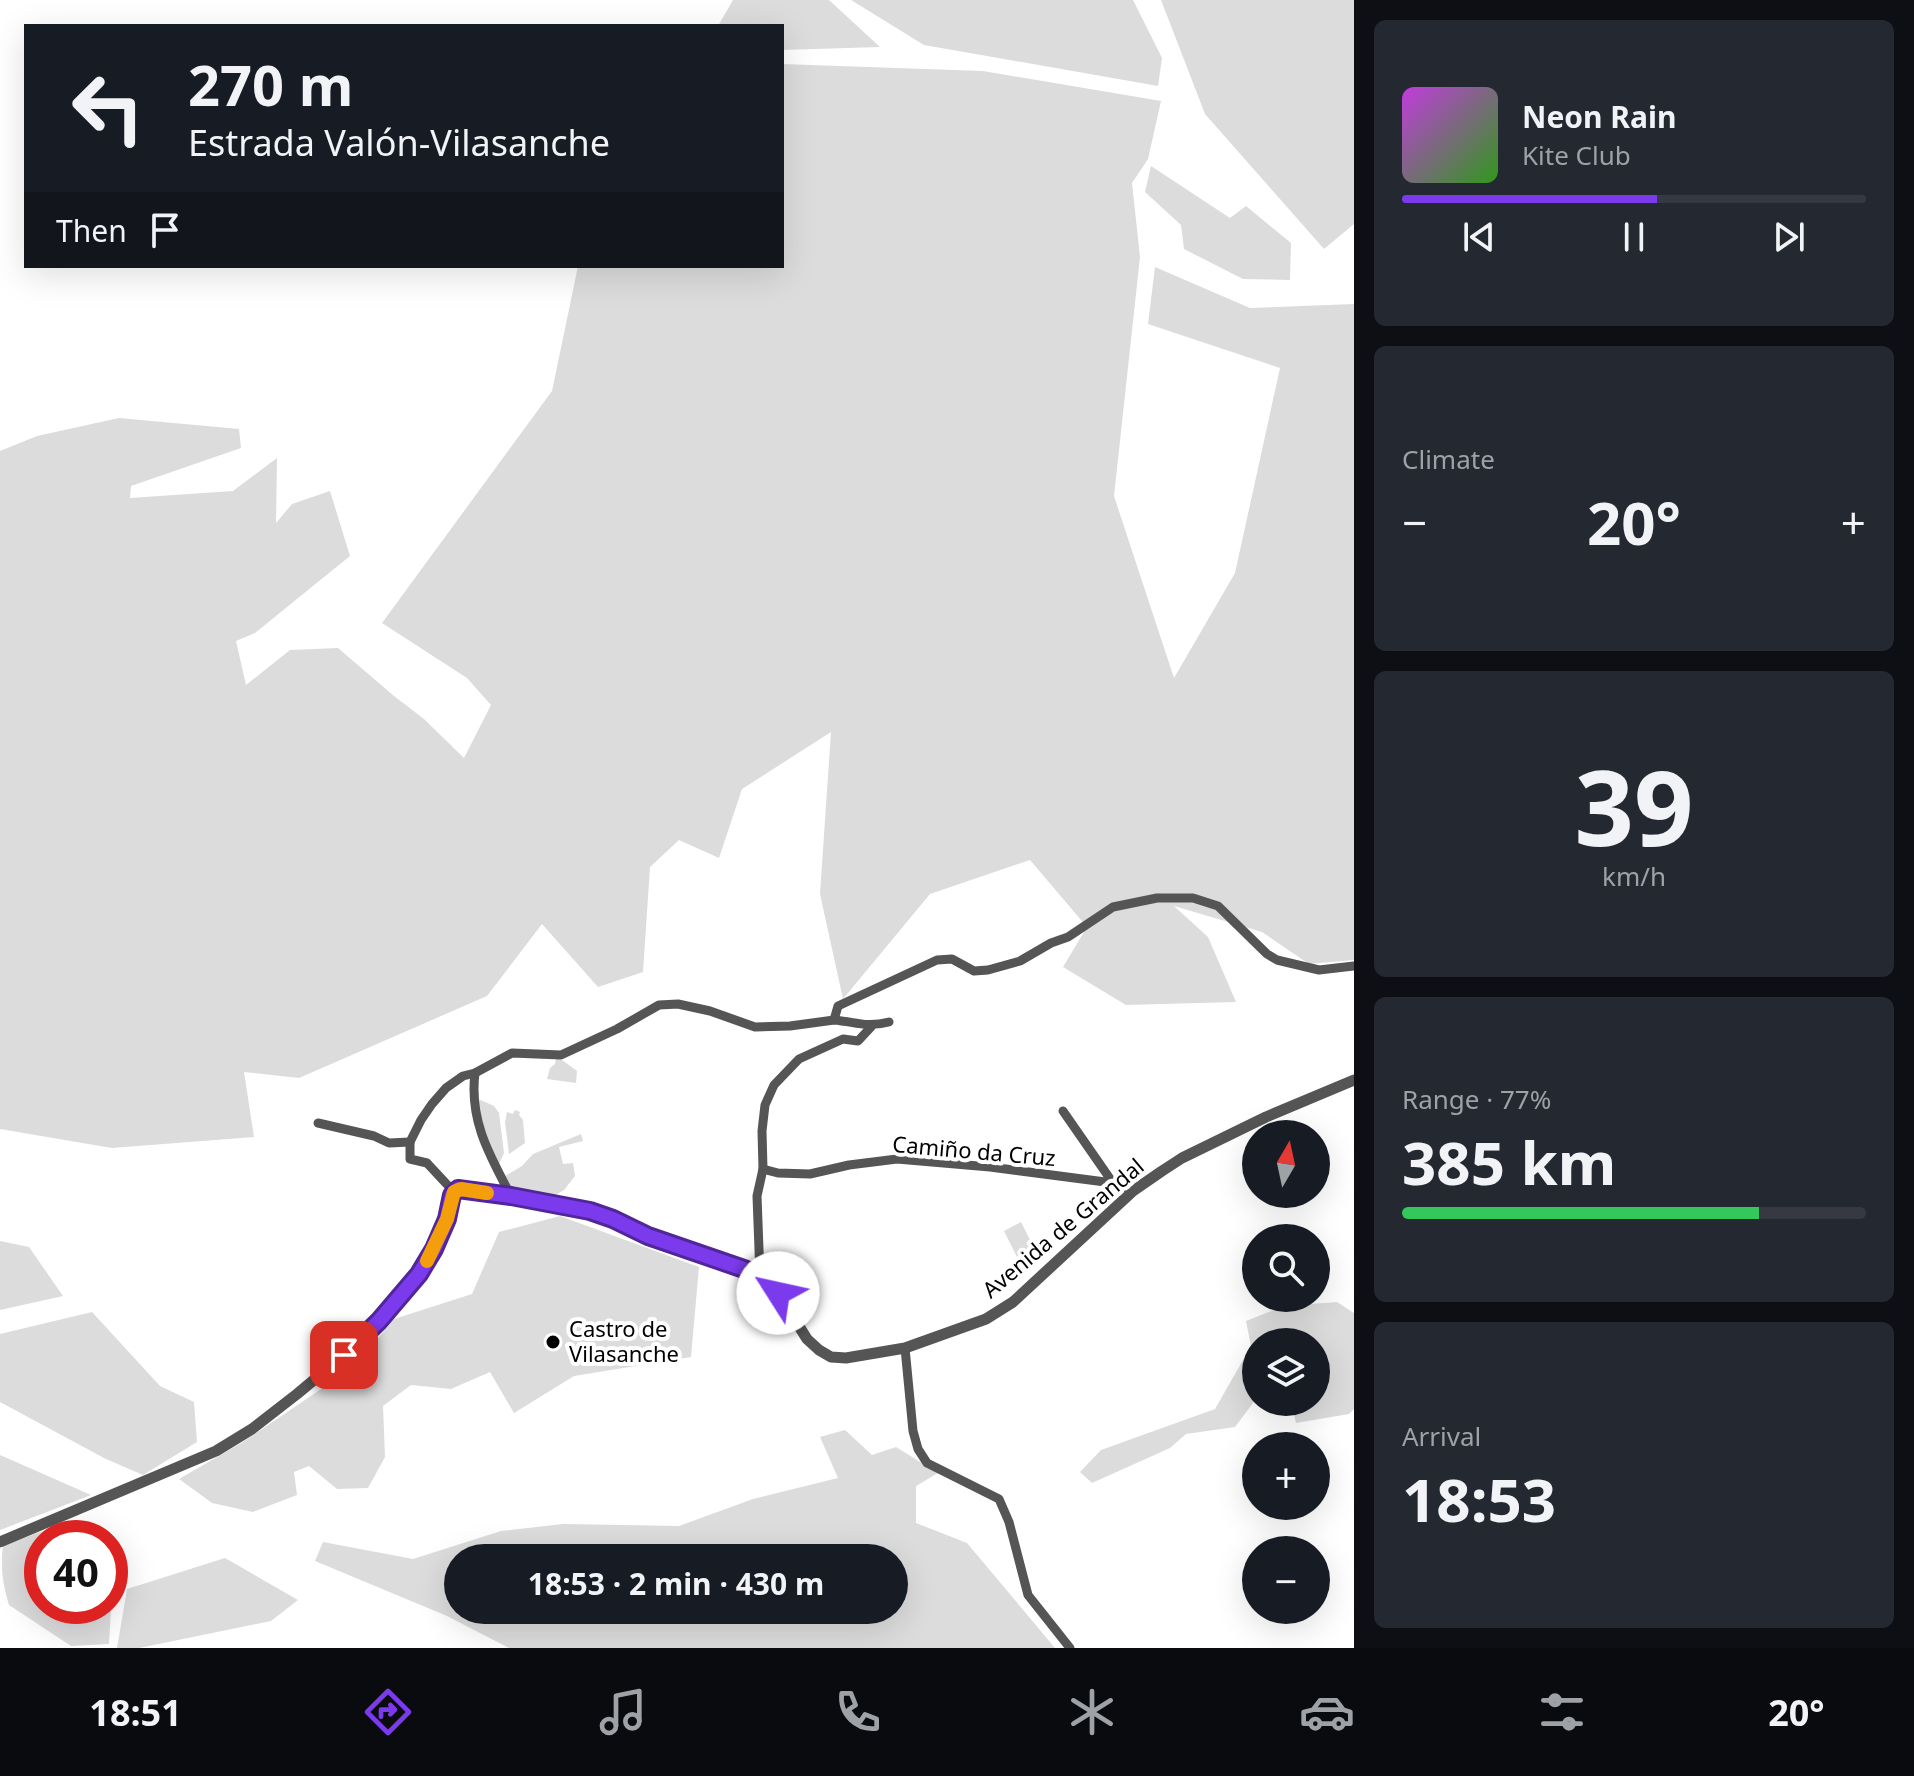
<!DOCTYPE html>
<html lang="en">
<head>
<meta charset="utf-8">
<style>
  :root { --surface:#171b24; --page:#242831; --text:#f1f3f6; --muted:#9ea1a6; --line:#363941; --accent:#7c3aed }
  body { margin:0; font-family:"Noto Sans",sans-serif; background:var(--page); color:var(--text); height:100vh; display:flex; flex-direction:column; font-size:30px; white-space:nowrap }
  * { box-sizing:border-box; margin:0 }
  p { font-size:26px; color:var(--muted) }
  .icon { flex:none; width:44px; height:44px; fill:none; stroke:currentColor; stroke-width:2; stroke-linecap:round; stroke-linejoin:round }
  .map { position:relative; flex:1; overflow:hidden }
  .drawer { display:flex; flex-direction:column; gap:20px; padding:20px; background:#0d0f14; width:560px }
  .drawer>* { flex:none }
  .hud { position:absolute; left:24px; top:24px; width:760px; height:244px; border-radius:0px; box-shadow:0 8px 32px #0002; background:#171b24; color:var(--text); overflow:hidden }
  .needle { width:52px; rotate:9deg }
  .controls { position:absolute; left:1242px; top:1120px; display:grid; gap:16px }
  .controls a { display:grid; place-items:center; width:88px; height:88px; border-radius:50%; background:var(--surface); box-shadow:0 8px 32px #0002; font-size:40px }
  .speed { position:absolute; left:24px; top:1520px; display:flex; gap:16px; font-size:40px; font-weight:700; text-align:center }
  .speed>* { display:grid; place-content:center; width:104px; height:104px; border-radius:50%; background:var(--surface); box-shadow:0 8px 32px #0002; line-height:1 }
  .speed .limit { border:12px solid #d22; background:#fff; color:#111 }
  .pin { position:absolute; display:grid; place-items:center; width:68px; height:68px; color:#fff; margin:-34px; border-radius:16px; box-shadow:0 4px 12px #0006 }
  .me { position:absolute; width:88px; margin:-44px; rotate:305deg; stroke-linejoin:round; filter:drop-shadow(0 0 6px #0008) }
  .turn { display:flex; align-items:center; gap:28px; height:168px; padding:0 32px; font-size:36px }
  .turn .icon { width:104px; height:104px; stroke-width:2.5 }
  .turn b { display:block; font-size:56px; line-height:68px }
  .then { display:flex; align-items:center; height:76px; padding:0 32px; background:#0003; gap:16px; font-size:30px }
  .big { font-size:60px; font-weight:700; line-height:1.1 }
  .drawer .widget { flex:1; display:flex; flex-direction:column; justify-content:center; gap:12px; min-width:0; padding:0 28px; border-radius:12px; background:var(--page) }
  .drawer .dial { align-items:center; gap:0 }
  .dial b { font-size:104px; line-height:1 }
  .song { display:flex; align-items:center; gap:24px }
  .cover { width:96px; height:96px; border-radius:12px; background:linear-gradient(135deg,hsl(290 70% 55%),hsl(110 70% 35%)) }
  .played { height:8px; border-radius:4px; background:linear-gradient(90deg,var(--accent) 55%,var(--line) 55%) }
  .keys { display:flex; justify-content:space-around; direction:ltr }
  .heat { display:flex; justify-content:space-between; align-items:center; font-size:44px; direction:ltr }
  .charge { height:12px; border-radius:6px; background:linear-gradient(90deg,#34c759 77%,var(--line) 0) }
  .trip { position:absolute; left:444px; top:1544px; width:464px; height:80px; border-radius:40px; background:var(--surface); box-shadow:0 8px 32px #0002; font-weight:700; line-height:80px; text-align:center }
  .dock { display:flex; height:128px; justify-content:space-around; align-items:center; background:#090b0e; color:var(--muted) }
  .dock .icon { width:56px; height:56px }
  .dock .selected { color:var(--accent) }
  .dock b { font-size:36px; color:var(--text) }
  main { display:flex; flex:1; min-height:0 }
  .map>svg:first-child { display:block }
  .green { fill:#dcdcdc; fill-rule:evenodd }
  .lines { fill:none; stroke-linecap:round; stroke-linejoin:round }
  .minor { stroke:#555; stroke-width:9 }
  .tertiary { stroke:#555; stroke-width:11 }
  .route-casing { stroke:#51269a; stroke-width:20 }
  .route { stroke:#7c3aed; stroke-width:14 }
  .slow { stroke:#f59e0b; stroke-width:14 }
  .poi-dot { fill:#000; stroke:#fff; stroke-width:3 }
  .labels { text-anchor:middle; stroke-width:8; stroke-linejoin:round; paint-order:stroke }
  .street-label { font-size:22px; fill:#000; stroke:#fff }
  .poi-label { font-size:22px; fill:#000; stroke:#fff; text-anchor:start }
</style>
</head>
<body>
<main>
<div class="map">
<svg width="1354" height="1648" viewBox="0 0 1354 1648">
  <rect width="100%" height="100%" fill="#fff"/>
  <g class="green">
    <path d="M733,0H829L880,47L782,50V26H718Z"/>
    <path d="M851,0H1133L1162,58L1158,86L924,45Z"/>
    <path d="M1161,0H1354V224L1324,249L1205,114Z"/>
    <path d="M782,64L983,71L1161,101L1148,159L1132,183L1140,257L1114,496L1174,678L1235,573L1280,368L1148,324L1155,267L1250,308L1354,304V960L1309,964L1262,932L1174,906L1208,937L1236,1002L1126,1005L1063,967L1087,927L1030,860L930,894L843,999L820,894L831,732L742,789L719,858L679,840L650,867L643,972L598,987L542,924L487,996L299,1078L244,1072L254,1137L112,1148L0,1129V451L37,436L119,418L239,429L241,448L131,486L130,498L233,491L277,458L276,523L292,504L330,491L350,556L255,633L236,641L246,685L290,650L338,648L394,696L424,719L464,758L491,705L467,678L382,623L552,391L578,266H782Z"/>
    <path d="M1151,166L1230,218L1246,206L1291,243L1290,280L1243,279L1184,249L1181,225L1145,192Z"/>
    <path d="M556,1058L562,1060L577,1071L576,1083L547,1079L550,1068L555,1064Z"/>
    <path d="M476,1098L494,1106L499,1113L504,1153L499,1164H496L480,1118Z"/>
    <path d="M515,1110L520,1112L519,1115L523,1120L525,1143L509,1154L505,1122L507,1112L513,1114Z"/>
    <path d="M581,1134L583,1141L559,1147L563,1164L573,1163L575,1176L564,1190L554,1196L510,1188L505,1176L522,1166L533,1154Z"/>
    <path d="M560,1216L699,1267L691,1357L574,1376L514,1413L490,1372L451,1389L411,1385L383,1406L385,1457L368,1488L337,1489L309,1466L294,1472L297,1495L253,1512L212,1503L179,1479L243,1442L355,1366L394,1319L472,1294L499,1232Z"/>
    <path d="M1021,1222L1039,1258L1022,1267L1004,1231Z"/>
    <path d="M0,1241L29,1247L63,1296L0,1310Z"/>
    <path d="M1337,1302L1354,1313V1409L1349,1414L1296,1423L1293,1411L1301,1402H1316V1342H1256V1399L1235,1427L1186,1434L1170,1448L1092,1483L1080,1472L1101,1450L1215,1409L1251,1346L1246,1321L1284,1306Z"/>
    <path d="M92,1312L160,1386L194,1402L197,1442L143,1475L106,1459L0,1402V1334Z"/>
    <path d="M845,1430L872,1455L896,1447L938,1473L916,1486V1523L967,1543L1055,1648H509L447,1616L315,1561L323,1542L413,1559L501,1531L563,1524L679,1526L753,1499L838,1478L820,1437ZM458,1558H894V1610H458Z"/>
    <path d="M0,1455L91,1495L0,1530Z"/>
    <path d="M66,1526L68,1538H42V1606H107L111,1609L109,1644L71,1646L9,1605C3,1585 0,1567 3,1546L37,1533Z"/>
    <path d="M225,1558L298,1600L271,1621L139,1648H117L127,1589Z"/>
  </g>
  <g class="lines">
    <g class="minor">
      <path d="M889,1022C866,1028 856,1022 834,1020L838,1006L937,960L952,959L974,971L988,970L1020,961L1051,943L1068,937L1113,907L1157,898H1193L1218,906L1267,954L1277,960L1319,970L1354,966"/>
      <path d="M475,1073C469,1121 490,1156 511,1196"/>
      <path d="M1063,1111L1113,1183"/>
      <path d="M318,1123L374,1136L389,1143L410,1142V1159L427,1163L454,1192"/>
      <path d="M410,1142L421,1120L432,1104L446,1088L463,1076L475,1073L512,1053L561,1055L617,1029L659,1005L678,1004L710,1011L755,1027L790,1026L834,1020"/>
      <path d="M763,1169L778,1173L810,1174L849,1165L897,1159L990,1167L1113,1183L1133,1191"/>
      <path d="M760,1276L757,1196L763,1169L762,1131L765,1105L774,1085L799,1059L843,1039L858,1041L871,1027"/>
      <path d="M905,1348L913,1431L918,1449L927,1463L999,1499L1009,1522L1028,1595L1070,1648"/>
    </g>
    <path class="tertiary" d="M0,1542L216,1451L252,1429L297,1394L356,1345L412,1284L434,1249L447,1219L452,1195L458,1189L511,1196L590,1211L613,1219L648,1236L744,1269L760,1276L778,1293L807,1339L819,1350L831,1357L846,1358L905,1348L986,1319L1013,1302L1133,1191L1162,1171L1182,1158L1266,1117L1354,1080"/>
  </g>
  <g class="lines">
    <g class="route-casing">
      <path id="route" d="M344,1355L379,1321L419,1274L434,1249L447,1219L452,1195L458,1189L511,1196L590,1211L613,1219L648,1236L744,1269L760,1276L778,1293"/>
    </g>
    <use href="#route" class="route"/>
    <path class="slow" d="M427,1261L447,1219L454,1192L461,1189L487,1193"/>
  </g>
  <circle class="poi-dot" cx="553" cy="1342" r="8"/>
  <g class="labels">
    <g class="street-label">
      <text transform="translate(974 1151) rotate(5)" y="8">Camiño da Cruz</text>
      <text transform="translate(1063 1228) rotate(-40)" y="8">Avenida de Grandal</text>
    </g>
    <g class="poi-label">
      <text x="569" y="1337">Castro de<tspan x="569" dy="25">Vilasanche</tspan></text>
    </g>
  </g>
</svg>
<div class="controls">
<a><svg class="needle" viewBox="-14 -14 28 28"><path d="M0-13l5 13h-10z" fill="#e53935"/><path d="M0 13l5-13h-10z" fill="#9ea1a6"/></svg></a>
<a><svg class="icon" aria-label="search" viewBox="0 0 24 24"><circle cx="10" cy="10" r="6"/><path d="M15 15l6 6"/></svg></a>
<a><svg class="icon" aria-label="layers" viewBox="0 0 24 24"><path d="M12 4l9 5-9 5-9-5zM3 14l9 5 9-5"/></svg></a>
<a>+</a>
<a>−</a>
</div>
<div class="speed"><div class="limit">40</div></div>
<div class="pin" style="left:344px;top:1355px;background:#d93025"><svg class="icon" aria-label="arrive" viewBox="0 0 24 24"><path d="M6 21V4h12l-3 4 3 4H6"/></svg></div>
<svg class="me" style="left:778px;top:1293px" viewBox="-20 -20 40 40"><circle r="19" fill="#fff"/><path d="M0-13L10 11 0 6-10 11z" fill="#7c3aed"/></svg>
<div class="trip">18:53 · 2 min · 430 m</div>
<div class="hud">
<div class="turn"><svg class="icon" aria-label="left" viewBox="0 0 24 24"><path d="M17 20v-9H6M10 6l-5 5 5 5"/></svg><div><b>270 m</b>Estrada Valón-Vilasanche</div></div>
<div class="then">Then<svg class="icon" aria-label="arrive" viewBox="0 0 24 24"><path d="M6 21V4h12l-3 4 3 4H6"/></svg></div>
</div>
</div>
<section class="drawer">
<div class="widget">
<div class="song"><i class="cover"></i><div><b>Neon Rain</b><p>Kite Club</p></div></div>
<div class="played"></div>
<div class="keys"><svg class="icon" aria-label="previous" viewBox="0 0 24 24"><path d="M18 5L8 12l10 7zM5 5v14"/></svg><svg class="icon" aria-label="pause" viewBox="0 0 24 24"><path d="M8 5v14M16 5v14"/></svg><svg class="icon" aria-label="next" viewBox="0 0 24 24"><path d="M6 5l10 7-10 7zM19 5v14"/></svg></div>
</div>
<div class="widget"><p>Climate</p>
<div class="heat"><a>−</a><b class="big">20°</b><a>+</a></div>
</div>
<div class="widget dial"><b>39</b><p>km/h</p></div>
<div class="widget"><p>Range · 77%</p><b class="big">385 km</b><div class="charge"></div></div>
<div class="widget"><p>Arrival</p><b class="big">18:53</b></div>
</section>
</main>
<nav class="dock">
<b>18:51</b>
<svg class="icon selected" aria-label="directions" viewBox="0 0 24 24"><path d="M12 3l9 9-9 9-9-9zM9 14v-3h6M13 9l2 2-2 2"/></svg>
<svg class="icon" aria-label="music" viewBox="0 0 24 24"><path d="M9 18V5l10-2v13"/><circle cx="6" cy="18" r="3"/><circle cx="16" cy="16" r="3"/></svg>
<svg class="icon" aria-label="phone" viewBox="0 0 24 24"><path d="M5 4h4l2 5-3 2q2 4 5 5l2-3 5 2v4C11 20 4 13 5 4z"/></svg>
<svg class="icon" aria-label="climate" viewBox="0 0 24 24"><path d="M12 3v18M4 7l16 10M4 17L20 7"/></svg>
<svg class="icon" aria-label="car" viewBox="0 0 24 24"><path d="M5 17H2v-5l4-1 3-4h7l3 4 3 1v5h-3M9 17h6M6 11h13"/><circle cx="7" cy="17" r="2"/><circle cx="17" cy="17" r="2"/></svg>
<svg class="icon" aria-label="filters" viewBox="0 0 24 24"><path d="M4 7h16M4 17h16"/><circle cx="9" cy="7" r="2"/><circle cx="15" cy="17" r="2"/></svg>
<b>20°</b>
</nav>
</body>
</html>
